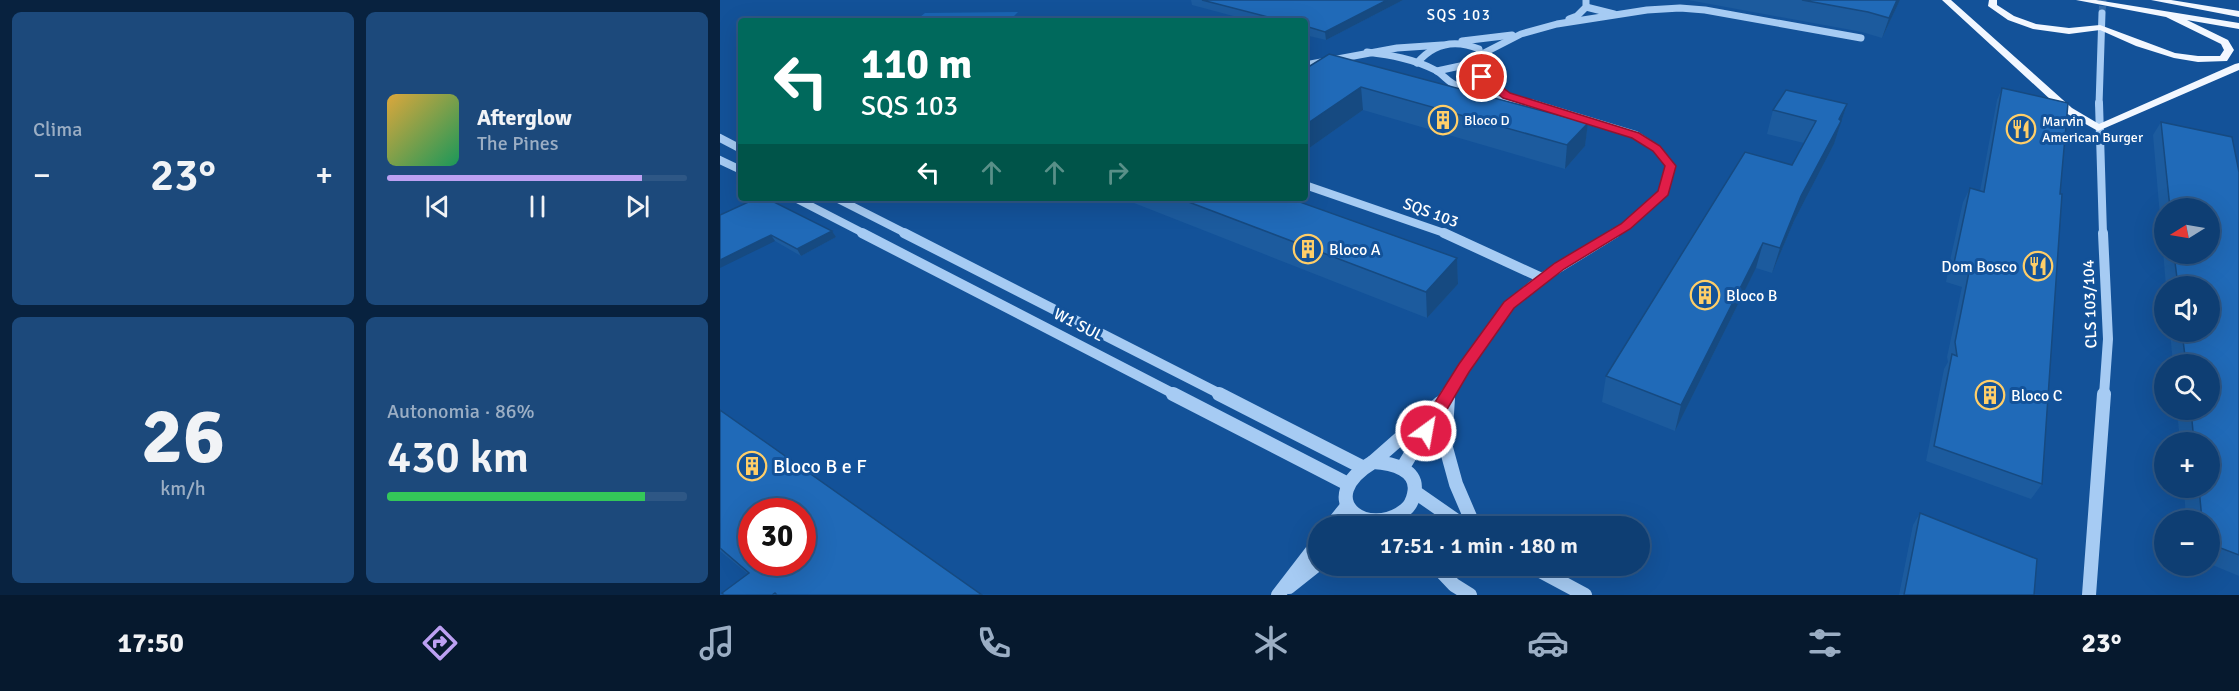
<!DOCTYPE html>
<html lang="pt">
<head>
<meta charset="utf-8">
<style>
  :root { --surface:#0e3e73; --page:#1c497b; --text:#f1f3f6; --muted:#9baec4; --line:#2e5785; --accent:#bca0f2 }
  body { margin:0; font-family:Signika,sans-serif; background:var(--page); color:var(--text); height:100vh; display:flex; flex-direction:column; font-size:22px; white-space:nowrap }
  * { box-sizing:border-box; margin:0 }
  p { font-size:20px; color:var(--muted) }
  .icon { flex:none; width:33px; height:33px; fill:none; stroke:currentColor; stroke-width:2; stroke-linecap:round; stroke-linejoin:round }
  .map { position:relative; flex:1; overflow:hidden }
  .details { display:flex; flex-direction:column; gap:12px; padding:12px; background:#08223f; width:720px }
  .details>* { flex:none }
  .banner { position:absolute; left:18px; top:18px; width:570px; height:183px; border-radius:6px; box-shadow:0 6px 24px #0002,0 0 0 2px var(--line); background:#00695c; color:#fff; overflow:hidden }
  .needle { width:39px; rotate:259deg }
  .tools { position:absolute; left:1434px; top:198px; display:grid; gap:12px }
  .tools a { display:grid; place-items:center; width:66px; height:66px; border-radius:50%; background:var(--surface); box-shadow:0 6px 24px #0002,0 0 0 2px var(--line); font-size:30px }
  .speed { position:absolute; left:18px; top:498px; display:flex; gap:12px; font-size:30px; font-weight:700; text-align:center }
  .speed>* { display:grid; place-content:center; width:78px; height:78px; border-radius:50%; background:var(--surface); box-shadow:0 6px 24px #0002,0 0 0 2px var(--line); line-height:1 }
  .speed .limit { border:9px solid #d22; background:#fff; color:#111 }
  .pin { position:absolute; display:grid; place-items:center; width:51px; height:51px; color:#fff; margin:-26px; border:3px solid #fff; border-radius:50%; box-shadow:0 2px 6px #0007 }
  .me { position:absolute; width:66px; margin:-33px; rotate:32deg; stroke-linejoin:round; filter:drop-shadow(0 0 4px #0008) }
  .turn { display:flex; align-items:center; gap:21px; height:126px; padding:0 24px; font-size:27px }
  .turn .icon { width:78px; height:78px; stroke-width:2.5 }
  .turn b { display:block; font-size:42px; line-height:51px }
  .lanes { display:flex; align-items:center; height:57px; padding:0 24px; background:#0003; justify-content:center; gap:30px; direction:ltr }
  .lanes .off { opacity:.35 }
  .big { font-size:45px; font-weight:600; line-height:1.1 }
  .details .widget { flex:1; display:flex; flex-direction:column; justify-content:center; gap:9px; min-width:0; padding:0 21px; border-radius:9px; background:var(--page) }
  .details .dial { align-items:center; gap:0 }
  .dial b { font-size:78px; line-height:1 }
  .song { display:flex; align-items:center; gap:18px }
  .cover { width:72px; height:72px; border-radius:9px; background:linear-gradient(135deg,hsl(40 70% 55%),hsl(150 70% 35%)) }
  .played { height:6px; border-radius:3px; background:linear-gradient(90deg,var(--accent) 85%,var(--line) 85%) }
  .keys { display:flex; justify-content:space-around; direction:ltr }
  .heat { display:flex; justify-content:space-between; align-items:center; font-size:33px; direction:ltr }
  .charge { height:9px; border-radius:4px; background:linear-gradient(90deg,#34c759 86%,var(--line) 0) }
  .details .tiles { flex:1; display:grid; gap:12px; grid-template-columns:repeat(2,1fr) }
  .trip { position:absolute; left:588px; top:516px; width:342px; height:60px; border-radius:30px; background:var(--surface); box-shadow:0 6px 24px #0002,0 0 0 2px var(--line); font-weight:600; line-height:60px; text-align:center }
  .dock { display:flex; height:96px; justify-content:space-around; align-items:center; background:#06192e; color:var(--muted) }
  .dock .icon { width:42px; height:42px }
  .dock .on { color:var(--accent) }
  .dock b { font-size:27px; color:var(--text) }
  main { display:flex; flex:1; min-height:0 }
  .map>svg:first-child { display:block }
  .green { fill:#1a65b4 }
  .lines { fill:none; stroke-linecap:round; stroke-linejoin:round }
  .minor-tunnel { stroke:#366ca8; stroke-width:7; stroke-dasharray:7 4; stroke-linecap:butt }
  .minor-far3 { stroke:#a6cbf3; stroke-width:7 }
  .minor-far2 { stroke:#a6cbf3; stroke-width:8 }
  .minor-far1 { stroke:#a6cbf3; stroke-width:10 }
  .minor { stroke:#a6cbf3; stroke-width:14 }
  .major { fill:#f2f7ff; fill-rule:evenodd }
  .wall { fill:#1c5b9e; fill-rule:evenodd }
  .shaded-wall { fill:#164a81 }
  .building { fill:#206ab8; stroke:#164a81; stroke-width:1.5; fill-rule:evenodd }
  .route { fill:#e11d48; stroke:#92132f; stroke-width:1.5 }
  .labels { text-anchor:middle; stroke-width:6; stroke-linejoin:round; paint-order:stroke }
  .far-poi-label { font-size:14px; fill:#fff; stroke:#135299; text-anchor:start }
  .far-neighbourhood-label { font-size:15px; letter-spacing:1.5px; fill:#fff; stroke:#135299 }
  .street-label { font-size:16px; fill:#fff; stroke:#135299 }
  .poi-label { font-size:16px; fill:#fff; stroke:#135299; text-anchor:start }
  .near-poi-label { font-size:20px; fill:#fff; stroke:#135299; text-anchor:start }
</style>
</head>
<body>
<main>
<section class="details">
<div class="tiles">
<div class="widget"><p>Clima</p>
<div class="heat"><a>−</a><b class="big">23°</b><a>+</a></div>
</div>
<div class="widget">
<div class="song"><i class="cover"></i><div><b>Afterglow</b><p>The Pines</p></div></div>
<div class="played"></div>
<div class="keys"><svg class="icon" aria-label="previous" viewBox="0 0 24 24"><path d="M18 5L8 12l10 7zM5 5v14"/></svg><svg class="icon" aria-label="pause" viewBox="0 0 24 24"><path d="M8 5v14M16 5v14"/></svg><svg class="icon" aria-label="next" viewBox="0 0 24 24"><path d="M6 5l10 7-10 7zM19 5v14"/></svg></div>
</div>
<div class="widget dial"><b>26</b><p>km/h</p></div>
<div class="widget"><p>Autonomia · 86%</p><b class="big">430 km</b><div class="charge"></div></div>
</div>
</section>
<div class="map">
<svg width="1519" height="595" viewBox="0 0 1519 595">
  <rect width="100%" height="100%" fill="#135299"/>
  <path class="green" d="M298,12L289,21H195L205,13Z"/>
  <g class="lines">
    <path class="minor-tunnel" d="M1382,13L1383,0"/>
    <g class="minor-far3">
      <path d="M866,7L894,14"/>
      <path d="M849,19L857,16L866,7V0"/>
      <path d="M742,41L792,35"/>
      <path d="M647,52C670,55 694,59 715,70C726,76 727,83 742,88C766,95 792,97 816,105"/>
      <path d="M760,55L801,34L837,24L927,10L960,8L985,10L1141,38"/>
      <path d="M697,63C714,43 735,39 759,49L760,55L754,63L717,71"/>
      <path d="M754,63L762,77L784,94"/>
      <path d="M585,65L677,48L722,45"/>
      <path d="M1379,105L1382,13"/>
    </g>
    <g class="minor-far2">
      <path d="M811,103L916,135L937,149L951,166L943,192L906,226L893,234"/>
      <path d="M1379,103L1383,234"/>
      <path d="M0,138L21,149"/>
      <path d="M0,160L21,170"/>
      <path d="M585,185L727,234"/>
      <path d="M75,198L145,234"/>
      <path d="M116,198L187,234"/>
    </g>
    <g class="minor-far1">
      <path d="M142,233L456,395"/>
      <path d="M184,233L502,395"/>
      <path d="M724,233L822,278L789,305L727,395"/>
      <path d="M1383,233L1388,339L1384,395"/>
      <path d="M822,278L895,233"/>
    </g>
    <g class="minor">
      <path d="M453,394L626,483"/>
      <path d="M499,394L642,467"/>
      <path d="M728,398L725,444L736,484L754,526"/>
      <path d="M653,462C671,463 700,469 694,494C693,499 690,506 685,510C647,540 592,499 653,462Z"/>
      <path d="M653,462L720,403"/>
      <path d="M683,467L728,394"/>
      <path d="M695,492L744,526"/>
      <path d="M611,526L627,506"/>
      <path d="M716,566L734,585L750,595"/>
      <path d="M811,566L865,595"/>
      <path d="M569,587L598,564"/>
      <path d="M558,595L598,543"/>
      <path d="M1369,595L1384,394"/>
    </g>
    <g class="major">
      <path d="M1222,0H1231L1352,108L1379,124L1515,64L1519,63V70L1378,131L1344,112Z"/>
      <path d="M1269,0H1277V5L1294,16L1316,24L1349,28L1380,25L1455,53L1478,56H1500L1504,50L1501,44L1446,17L1356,0H1376L1519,23V29L1467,20L1508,40L1514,50L1507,61L1478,62L1454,58L1416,46L1380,30L1349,34L1313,29L1288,20L1268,6Z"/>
      <path d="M1431,0H1451L1519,11V17Z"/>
    </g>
  </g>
  <g class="wall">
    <path d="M471,0H683L606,40L585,35V21H532L472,5Z"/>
    <path d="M968,0H1180L1162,38L1142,32Z"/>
    <path d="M585,69L868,123L865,146L845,169L643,110L585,151Z"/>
    <path d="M1282,88L1340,194L1322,484L1311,499L1206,461L1224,369L1228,362L1227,357L1242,287L1226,282L1231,256L1243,202L1250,188L1260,191L1277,100Z"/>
    <path d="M1127,104L1114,144L1074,221L1052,273L1036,268L955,431L882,402L886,376L1072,165L1084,143L1047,134L1053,110Z"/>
    <path d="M1441,122L1519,172V576L1490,564V520H1466L1464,488H1490V442H1460L1457,410H1490V364H1453L1450,332H1490V286H1446L1433,135ZM1444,208H1490V254H1444Z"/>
    <path d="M412,198H575L576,201L737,258L738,284L707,318L414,203Z"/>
    <path d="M0,215L112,231L116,237L81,256L55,241Z"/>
    <path d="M0,410L262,595L28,574L0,551Z"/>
    <path d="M1200,513L1314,595H1179L1193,525Z"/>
  </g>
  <g class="shaded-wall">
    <path d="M667,0H683L606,40L605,32Z"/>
    <path d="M1177,0H1180L1162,38L1169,18Z"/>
    <path d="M641,87L643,110L585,151V125Z"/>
    <path d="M1127,104L1114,144L1074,221L1052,273L1060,248L1081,196Z"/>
    <path d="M868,123L865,146L845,169L847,145Z"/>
    <path d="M112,231L116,237L81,256L77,249Z"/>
    <path d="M51,235L55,241L0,268V260Z"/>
    <path d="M1043,243L1036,268L955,431L961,405Z"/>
    <path d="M737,258L738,284L707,318L706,292Z"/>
  </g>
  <g class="building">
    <path d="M482,0H667L605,32L585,26V21H564Z"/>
    <path d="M1082,0H1177L1169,18L1148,12Z"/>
    <path d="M609,54L868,123L847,145L641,87L585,125V69Z"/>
    <path d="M1282,88L1348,103L1340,194H1342L1322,484L1214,446L1232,354L1237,356L1235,342L1249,272L1233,268L1250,188L1264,192Z"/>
    <path d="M1066,90L1127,104L1119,119L1121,121L1081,196L1060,248L1043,243L961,405L886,376L1025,152L1072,165L1096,121L1053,110Z"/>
    <path d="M1441,122L1512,137L1519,172V555L1490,544V520H1482L1479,488H1490V442H1474L1471,410H1490V364H1466L1462,332H1490V286H1458L1454,254H1490V208H1450Z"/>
    <path d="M37,198H46L112,231L77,249L51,235L0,260V215Z"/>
    <path d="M458,198H573L574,200L737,258L706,292Z"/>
    <path d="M0,410L262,595H57L55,593L52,595H4L2,593L29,573L0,548ZM32,512H82V562H32Z"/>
    <path d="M1200,513L1317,559L1314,595H1184Z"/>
  </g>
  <path class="route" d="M759,75H766L790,93L919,133L940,146L956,166L948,195L910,229L844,269L794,308L749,372L712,435L706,437L700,435L698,431L700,426L739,364L784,302L835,263L901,224L938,191L945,166L933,151L912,138L783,98L759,79Z"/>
  <defs>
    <g id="building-ring" transform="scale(1.5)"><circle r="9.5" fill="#135299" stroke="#ffce68" stroke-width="1.5"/><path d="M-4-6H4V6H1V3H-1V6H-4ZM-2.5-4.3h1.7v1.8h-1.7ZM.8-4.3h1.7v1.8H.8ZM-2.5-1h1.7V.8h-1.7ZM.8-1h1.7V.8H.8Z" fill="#ffce68"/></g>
    <g id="restaurant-ring" transform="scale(1.5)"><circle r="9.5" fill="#135299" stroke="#ffce68" stroke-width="1.5"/><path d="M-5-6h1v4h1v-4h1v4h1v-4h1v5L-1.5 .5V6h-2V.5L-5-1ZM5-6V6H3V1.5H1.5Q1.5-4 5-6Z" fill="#ffce68"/></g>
  </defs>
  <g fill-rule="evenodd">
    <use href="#building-ring" x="723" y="120"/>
    <use href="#restaurant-ring" x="1301" y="129"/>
    <use href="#building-ring" x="588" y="249"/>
    <use href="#restaurant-ring" x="1318" y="266"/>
    <use href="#building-ring" x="985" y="295"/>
    <use href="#building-ring" x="1270" y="395"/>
    <use href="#building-ring" x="32" y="466"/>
  </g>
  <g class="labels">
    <g class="far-poi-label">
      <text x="744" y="125">Bloco D</text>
      <text x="1322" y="126">Marvin<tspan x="1322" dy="16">American Burger</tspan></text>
    </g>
    <g class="far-neighbourhood-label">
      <text x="739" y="20">SQS 103</text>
    </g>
    <g class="street-label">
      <text transform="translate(711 212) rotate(20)" y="6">SQS 103</text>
      <text transform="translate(1369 304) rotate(-92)" y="6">CLS 103/104</text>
      <text transform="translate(359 324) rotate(27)" y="6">W1 SUL</text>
    </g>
    <g class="poi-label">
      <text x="609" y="255">Bloco A</text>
      <text x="1297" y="272" text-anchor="end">Dom Bosco</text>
      <text x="1006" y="301">Bloco B</text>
      <text x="1291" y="401">Bloco C</text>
    </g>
    <g class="near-poi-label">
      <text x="53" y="473">Bloco B e F</text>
    </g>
  </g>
</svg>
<div class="tools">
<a><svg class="needle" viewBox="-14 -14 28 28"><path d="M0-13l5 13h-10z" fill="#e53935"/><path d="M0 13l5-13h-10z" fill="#9baec4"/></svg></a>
<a><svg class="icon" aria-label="sound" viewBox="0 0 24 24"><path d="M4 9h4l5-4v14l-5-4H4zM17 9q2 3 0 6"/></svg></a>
<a><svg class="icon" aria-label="search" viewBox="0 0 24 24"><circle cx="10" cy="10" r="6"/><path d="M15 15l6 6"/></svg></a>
<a>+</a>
<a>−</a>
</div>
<div class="speed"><div class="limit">30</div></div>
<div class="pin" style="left:762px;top:77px;background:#d93025"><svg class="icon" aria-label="arrive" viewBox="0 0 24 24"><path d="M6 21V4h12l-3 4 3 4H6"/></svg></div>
<svg class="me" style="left:706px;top:431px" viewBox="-20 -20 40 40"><circle r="17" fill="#e11d48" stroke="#fff" stroke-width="3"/><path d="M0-11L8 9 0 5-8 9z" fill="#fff"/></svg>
<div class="trip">17:51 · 1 min · 180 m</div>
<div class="banner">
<div class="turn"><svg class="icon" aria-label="left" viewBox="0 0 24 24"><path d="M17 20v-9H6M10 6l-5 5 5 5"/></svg><div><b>110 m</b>SQS 103</div></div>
<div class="lanes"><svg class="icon" aria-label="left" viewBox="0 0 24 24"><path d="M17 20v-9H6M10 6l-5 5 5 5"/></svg><svg class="icon off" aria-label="ahead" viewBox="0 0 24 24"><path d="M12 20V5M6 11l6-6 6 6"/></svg><svg class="icon off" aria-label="ahead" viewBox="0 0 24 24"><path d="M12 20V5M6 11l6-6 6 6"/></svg><svg class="icon off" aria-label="right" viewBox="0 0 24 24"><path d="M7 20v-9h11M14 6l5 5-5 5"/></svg></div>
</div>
</div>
</main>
<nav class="dock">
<b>17:50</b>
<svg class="icon on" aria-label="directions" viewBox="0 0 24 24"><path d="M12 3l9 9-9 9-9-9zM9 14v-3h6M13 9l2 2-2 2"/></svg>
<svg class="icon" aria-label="music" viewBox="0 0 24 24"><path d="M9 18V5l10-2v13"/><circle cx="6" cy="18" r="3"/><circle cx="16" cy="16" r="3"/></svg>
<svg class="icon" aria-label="phone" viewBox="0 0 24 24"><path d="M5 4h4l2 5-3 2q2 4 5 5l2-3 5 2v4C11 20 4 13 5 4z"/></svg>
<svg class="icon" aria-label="climate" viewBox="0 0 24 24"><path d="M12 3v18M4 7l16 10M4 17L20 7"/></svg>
<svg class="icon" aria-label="car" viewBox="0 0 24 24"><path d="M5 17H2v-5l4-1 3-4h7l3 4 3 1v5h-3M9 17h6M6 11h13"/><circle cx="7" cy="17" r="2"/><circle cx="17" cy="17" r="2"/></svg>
<svg class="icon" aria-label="filters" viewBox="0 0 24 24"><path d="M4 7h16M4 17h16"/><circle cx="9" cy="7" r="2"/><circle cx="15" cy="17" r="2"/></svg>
<b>23°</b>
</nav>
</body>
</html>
